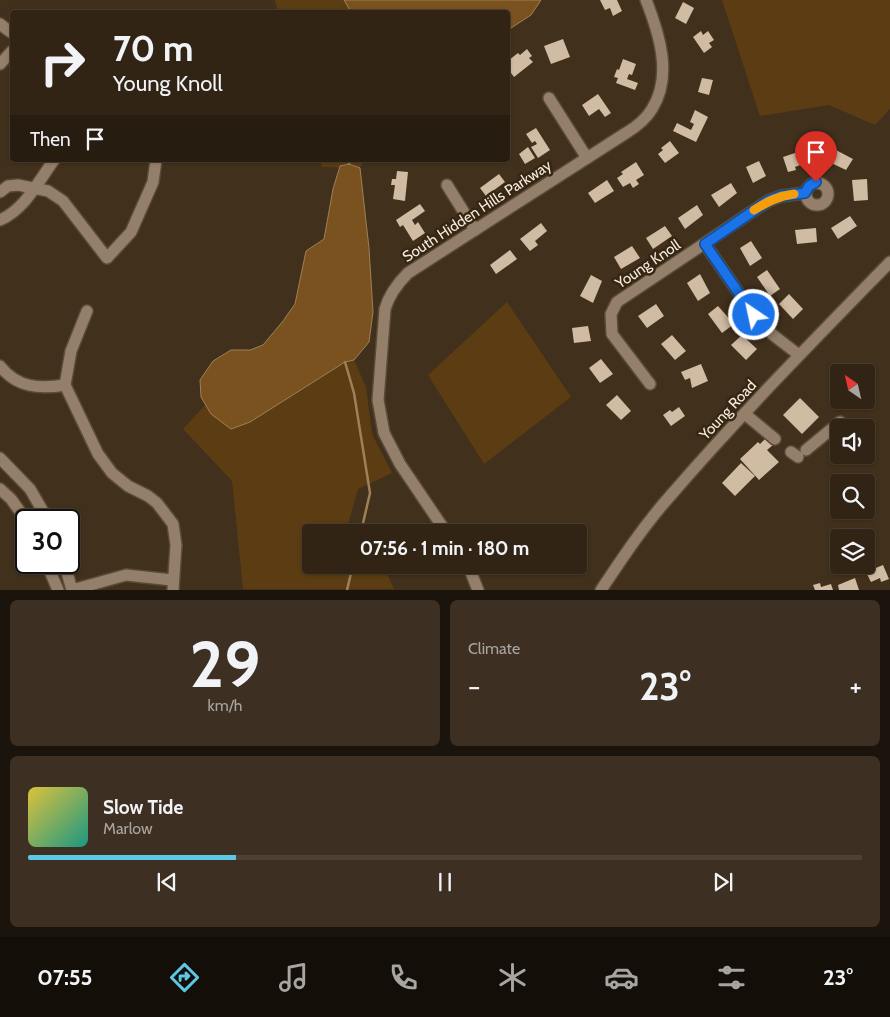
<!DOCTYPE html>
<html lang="en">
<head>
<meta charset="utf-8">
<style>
  :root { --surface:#312415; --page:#3d3022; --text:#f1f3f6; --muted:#a8a4a0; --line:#4c4134; --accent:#5cc7e7 }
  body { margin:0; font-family:Cabin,sans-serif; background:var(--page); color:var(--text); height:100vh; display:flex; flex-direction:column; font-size:19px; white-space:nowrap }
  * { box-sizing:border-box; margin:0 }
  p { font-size:16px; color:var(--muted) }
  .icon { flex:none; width:28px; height:28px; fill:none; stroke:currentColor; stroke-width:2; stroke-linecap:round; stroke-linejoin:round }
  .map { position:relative; height:590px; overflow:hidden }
  .side { display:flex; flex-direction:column; gap:10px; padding:10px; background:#1b140c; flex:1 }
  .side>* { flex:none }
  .banner { position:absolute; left:10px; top:10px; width:500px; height:152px; border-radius:5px; box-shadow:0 1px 4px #0004,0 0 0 1px var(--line); background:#312415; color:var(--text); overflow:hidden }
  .needle { width:32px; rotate:326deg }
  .fabs { position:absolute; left:830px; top:364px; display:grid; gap:10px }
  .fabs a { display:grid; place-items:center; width:45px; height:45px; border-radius:5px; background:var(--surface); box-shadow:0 1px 4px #0004,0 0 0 1px var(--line); font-size:25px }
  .speed { position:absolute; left:15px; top:509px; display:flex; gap:10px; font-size:25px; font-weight:700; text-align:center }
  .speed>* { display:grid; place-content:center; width:65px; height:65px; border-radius:50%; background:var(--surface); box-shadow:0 1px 4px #0004,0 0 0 1px var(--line); line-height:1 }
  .speed .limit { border:2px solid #111; border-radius:8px; background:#fff; color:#111 }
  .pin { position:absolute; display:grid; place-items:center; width:42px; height:42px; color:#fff; margin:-51px -21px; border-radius:50% 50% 50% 0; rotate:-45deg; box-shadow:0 0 5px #0007 }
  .pin .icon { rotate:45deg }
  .me { position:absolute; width:55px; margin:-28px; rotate:326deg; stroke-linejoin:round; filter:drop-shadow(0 0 4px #0008) }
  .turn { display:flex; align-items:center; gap:18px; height:105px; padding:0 20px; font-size:22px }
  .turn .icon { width:65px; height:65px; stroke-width:2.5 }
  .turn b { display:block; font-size:35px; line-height:42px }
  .then { display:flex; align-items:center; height:48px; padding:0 20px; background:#0003; gap:10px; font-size:19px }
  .big { font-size:38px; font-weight:700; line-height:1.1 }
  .side .widget { flex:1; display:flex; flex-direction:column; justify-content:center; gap:8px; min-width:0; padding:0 18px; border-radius:8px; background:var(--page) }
  .side .dial { align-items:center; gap:0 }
  .dial b { font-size:65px; line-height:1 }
  .song { display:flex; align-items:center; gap:15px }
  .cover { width:60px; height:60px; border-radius:8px; background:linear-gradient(135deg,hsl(50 70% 55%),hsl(170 70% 35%)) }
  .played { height:5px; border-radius:2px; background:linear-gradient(90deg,var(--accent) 25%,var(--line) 25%) }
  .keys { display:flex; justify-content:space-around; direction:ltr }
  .heat { display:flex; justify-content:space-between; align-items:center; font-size:28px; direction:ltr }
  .side .tiles { flex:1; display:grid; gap:10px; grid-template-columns:1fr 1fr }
  .widget:last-child { grid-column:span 2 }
  .trip { position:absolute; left:302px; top:524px; width:285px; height:50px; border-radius:5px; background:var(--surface); box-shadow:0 1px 4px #0004,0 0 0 1px var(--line); font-weight:700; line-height:50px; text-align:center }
  .menu { display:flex; height:80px; justify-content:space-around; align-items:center; background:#140e08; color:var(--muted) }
  .menu .icon { width:35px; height:35px }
  .menu .on { color:var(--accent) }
  .menu b { font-size:22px; color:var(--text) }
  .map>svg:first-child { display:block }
  .green { fill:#5c3d13 }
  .water { fill:#79521f; stroke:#9e8059 }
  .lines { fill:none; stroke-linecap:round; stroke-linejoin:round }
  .stream { stroke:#9e8059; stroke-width:2.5 }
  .building { fill:#d0bba3 }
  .minor-casing { stroke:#594b39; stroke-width:14 }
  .minor { stroke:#94806a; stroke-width:11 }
  .route-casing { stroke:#114b97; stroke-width:12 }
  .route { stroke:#1a73e8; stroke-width:9 }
  .slow { stroke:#f59e0b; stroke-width:9 }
  .labels { text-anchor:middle; stroke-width:5; stroke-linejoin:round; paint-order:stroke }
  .street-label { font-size:15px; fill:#f6ebdf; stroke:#362612 }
</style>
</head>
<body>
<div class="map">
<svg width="890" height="590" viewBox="0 0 890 590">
  <rect width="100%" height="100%" fill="#41301c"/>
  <g class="green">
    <path d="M275,0H344L351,12H278Z"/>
    <path d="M722,0H890V109L875,125L829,105L760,116Z"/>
    <path d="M320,160H364L360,168L322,167Z"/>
    <path d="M507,302L571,397L484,464L428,375Z"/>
    <path d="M354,360L366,387L372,434L392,473L358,489L346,532H311V565H376L384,567L394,589H243L232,481L183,429L205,405L211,414L311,383L345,362Z"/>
  </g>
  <g class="water">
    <path d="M344,0H541L531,15L508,30V12H351Z"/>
    <path d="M349,164L360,168L369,248L373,312L369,342L354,360L345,362L250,422L231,429L211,414L201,397L200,380L213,361L231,350H250L263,345L283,321L295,304L306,251L324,239L333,189L340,166Z"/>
  </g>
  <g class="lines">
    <g class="stream">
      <path d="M349,164V160"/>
      <path d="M345,362L354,393L370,493L361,532"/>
      <path d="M347,590L353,565"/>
    </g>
  </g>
  <g class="building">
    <path d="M600,0H617L622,11L613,16L610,8L605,10Z"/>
    <path d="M683,2L694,8L686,24L675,18Z"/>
    <path d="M701,31L703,35L708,31L714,40L709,43L712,47L704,53L693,37Z"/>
    <path d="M563,39L570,57L551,64L544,46Z"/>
    <path d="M527,49L532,56L529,58L533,62L514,77L508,69V64L510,61L509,60L518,53L520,55Z"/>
    <path d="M623,59L636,64L632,75L629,74L627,79L638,83L635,90L616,83L618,78L614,77L617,69L619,70Z"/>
    <path d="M702,78L713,80L709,95L698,92Z"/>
    <path d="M598,94L611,113L605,117L599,109L589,116L582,105Z"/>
    <path d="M695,110L708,117L696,142L673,131L677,123L691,130L694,124L690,122Z"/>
    <path d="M536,128L550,150L538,158L531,147L537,144L535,141L532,143L526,134Z"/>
    <path d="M670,141L679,153L665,163L658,154L663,150L661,148Z"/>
    <path d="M528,147L535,158L525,164L519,154Z"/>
    <path d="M834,149L853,159L846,170L827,161Z"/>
    <path d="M804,150L808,162L795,167L796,170L788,172L783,157Z"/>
    <path d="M759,161L766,176L753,183L746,167Z"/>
    <path d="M636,162L644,175L636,180L639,184L633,188L630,183L623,187L617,178L623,174L621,172Z"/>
    <path d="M397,171L408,172L405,201L393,199L395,185H391L392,179H396Z"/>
    <path d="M499,174L505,182L486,196L480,188Z"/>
    <path d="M867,179L868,200L854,201L852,180Z"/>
    <path d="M607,180L614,191L595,203L588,193Z"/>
    <path d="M731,183L737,193L719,207L711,195Z"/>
    <path d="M420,204L425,211L412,220L415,225L418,222L425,233L413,241L403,225L400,227L396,220Z"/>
    <path d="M697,205L703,215L685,229L678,218Z"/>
    <path d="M850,216L857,226L838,239L831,228Z"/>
    <path d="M541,223L547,231L535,241L538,245L530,251L520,239Z"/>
    <path d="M665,226L672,236L653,249L646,238Z"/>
    <path d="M816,228L817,242L797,244L795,230Z"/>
    <path d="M751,241L762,258L750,266L740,248Z"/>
    <path d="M632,246L640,258L621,269L614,257Z"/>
    <path d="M510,250L517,259L496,274L490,265Z"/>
    <path d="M767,270L780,289L770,296L757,277Z"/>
    <path d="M700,274L710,293L698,301L687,283Z"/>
    <path d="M591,275L602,281L593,303L580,296Z"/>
    <path d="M789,294L803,309L793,319L779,304Z"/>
    <path d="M656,304L664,316L647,328L638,316Z"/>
    <path d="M718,306L734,324L722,333L708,314Z"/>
    <path d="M588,326L591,341L574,343L572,328Z"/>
    <path d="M672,335L686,351L675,360L661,344Z"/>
    <path d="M742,335L757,349L746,360L731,345Z"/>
    <path d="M601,359L613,374L600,383L589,368Z"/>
    <path d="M701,364L708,381L692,388L690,378L685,380L681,372Z"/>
    <path d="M617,395L631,411L621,420L606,405Z"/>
    <path d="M800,398L819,417L802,434L783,415Z"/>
    <path d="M679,407L685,416L671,426L663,415L670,410L672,412Z"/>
    <path d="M766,438L773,445L767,450L779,462L759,480L740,459L758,442L760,444Z"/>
    <path d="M741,463L755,476L735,496L722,483Z"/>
    <path d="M883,565L889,579L881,582L880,578L871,582L866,572Z"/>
    <path d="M855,578L859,590H839L838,585Z"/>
    <path d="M820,583L821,587L831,584L833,590H815L813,585Z"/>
  </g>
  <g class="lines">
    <g class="minor-casing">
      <g id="minor">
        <path d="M0,24L12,33"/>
        <path d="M0,64L12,51"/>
        <path d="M549,98L587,158"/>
        <circle cx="817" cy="194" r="11"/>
        <path d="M447,185L475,230"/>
        <path d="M0,192L8,186L18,185L48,191L63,201L107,258L131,232L153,182L156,160"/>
        <path d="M0,220C25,209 38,182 54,160"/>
        <path d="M705,244L754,315L773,335L799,355"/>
        <path d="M87,311L71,351L65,385L98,454L112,473L128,486L148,496L157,503L173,524L176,545L173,590"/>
        <path d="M0,366C17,388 40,389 65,385"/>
        <path d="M650,384L612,334L611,314L617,302L768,201L781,196L805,193"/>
        <path d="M745,414L775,439"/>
        <path d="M806,450L840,422"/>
        <path d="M791,452L798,457"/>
        <path d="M0,458L30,489L48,520"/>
        <path d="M0,489L11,499L26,520"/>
        <path d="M446,532L400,464L384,433L378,400L385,309C389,295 398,283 408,273L626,133C636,127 646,119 652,109C673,76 659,33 646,0"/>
        <path d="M46,562L58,590"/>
        <path d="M64,562L72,590"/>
        <path d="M468,565L478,590"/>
        <path d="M72,590L126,575L172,580"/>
        <path d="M601,590C623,557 645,524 671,495C741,414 816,338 890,262"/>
      </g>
    </g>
    <use href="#minor" class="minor"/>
  </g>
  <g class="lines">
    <g class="route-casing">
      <path id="route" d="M754,315L705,244L768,201L781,196L805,193L809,186L816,182"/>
    </g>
    <use href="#route" class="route"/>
    <path class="slow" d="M754,210C767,202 778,196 794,194"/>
  </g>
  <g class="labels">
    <g class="street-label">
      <text transform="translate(477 211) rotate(-33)" y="5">South Hidden Hills Parkway</text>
      <text transform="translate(648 264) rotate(-34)" y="5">Young Knoll</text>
      <text transform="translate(728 410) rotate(-47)" y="5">Young Road</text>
    </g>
  </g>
</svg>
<div class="fabs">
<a><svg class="needle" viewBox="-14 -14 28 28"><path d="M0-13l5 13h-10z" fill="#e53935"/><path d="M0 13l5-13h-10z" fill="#a8a4a0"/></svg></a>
<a><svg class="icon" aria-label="sound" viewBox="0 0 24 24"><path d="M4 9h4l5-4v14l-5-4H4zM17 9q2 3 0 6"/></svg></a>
<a><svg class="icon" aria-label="search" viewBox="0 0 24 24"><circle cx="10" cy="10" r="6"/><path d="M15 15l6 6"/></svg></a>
<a><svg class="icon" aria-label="layers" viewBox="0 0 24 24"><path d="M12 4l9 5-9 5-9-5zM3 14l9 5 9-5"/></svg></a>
</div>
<div class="speed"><div class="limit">30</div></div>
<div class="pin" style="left:816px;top:182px;background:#d93025"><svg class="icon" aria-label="arrive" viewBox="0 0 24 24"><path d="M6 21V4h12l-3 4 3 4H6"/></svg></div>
<svg class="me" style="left:754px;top:315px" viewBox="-20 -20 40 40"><circle r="17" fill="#1a73e8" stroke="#fff" stroke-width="3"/><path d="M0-11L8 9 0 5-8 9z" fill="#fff"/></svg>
<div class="trip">07:56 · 1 min · 180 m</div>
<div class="banner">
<div class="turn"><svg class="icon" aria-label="right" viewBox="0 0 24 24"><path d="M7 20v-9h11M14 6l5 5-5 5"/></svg><div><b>70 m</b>Young Knoll</div></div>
<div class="then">Then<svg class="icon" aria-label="arrive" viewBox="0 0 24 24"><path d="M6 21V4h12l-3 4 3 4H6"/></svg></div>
</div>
</div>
<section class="side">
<div class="tiles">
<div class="widget dial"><b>29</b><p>km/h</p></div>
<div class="widget"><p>Climate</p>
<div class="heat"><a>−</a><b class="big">23°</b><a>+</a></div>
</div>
<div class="widget">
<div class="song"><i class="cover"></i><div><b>Slow Tide</b><p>Marlow</p></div></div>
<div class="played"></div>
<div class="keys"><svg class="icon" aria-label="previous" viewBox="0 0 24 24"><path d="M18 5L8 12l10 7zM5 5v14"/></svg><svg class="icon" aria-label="pause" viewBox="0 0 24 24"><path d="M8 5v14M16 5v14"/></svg><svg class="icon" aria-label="next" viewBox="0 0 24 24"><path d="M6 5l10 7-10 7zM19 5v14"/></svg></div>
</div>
</div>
</section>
<nav class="menu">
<b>07:55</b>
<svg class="icon on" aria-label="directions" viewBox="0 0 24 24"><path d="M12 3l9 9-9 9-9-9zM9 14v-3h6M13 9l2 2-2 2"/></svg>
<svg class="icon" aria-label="music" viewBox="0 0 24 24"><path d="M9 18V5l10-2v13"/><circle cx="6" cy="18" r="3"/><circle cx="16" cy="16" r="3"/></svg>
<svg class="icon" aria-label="phone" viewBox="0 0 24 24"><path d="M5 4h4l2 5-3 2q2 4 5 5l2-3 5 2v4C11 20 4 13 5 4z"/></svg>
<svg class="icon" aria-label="climate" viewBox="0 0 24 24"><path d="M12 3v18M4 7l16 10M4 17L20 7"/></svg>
<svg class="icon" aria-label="car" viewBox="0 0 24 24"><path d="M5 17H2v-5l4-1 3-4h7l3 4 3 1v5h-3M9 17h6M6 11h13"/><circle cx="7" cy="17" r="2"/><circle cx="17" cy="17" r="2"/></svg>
<svg class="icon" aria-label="filters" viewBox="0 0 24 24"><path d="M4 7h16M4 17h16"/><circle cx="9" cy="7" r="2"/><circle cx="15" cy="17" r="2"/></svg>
<b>23°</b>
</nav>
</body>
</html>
